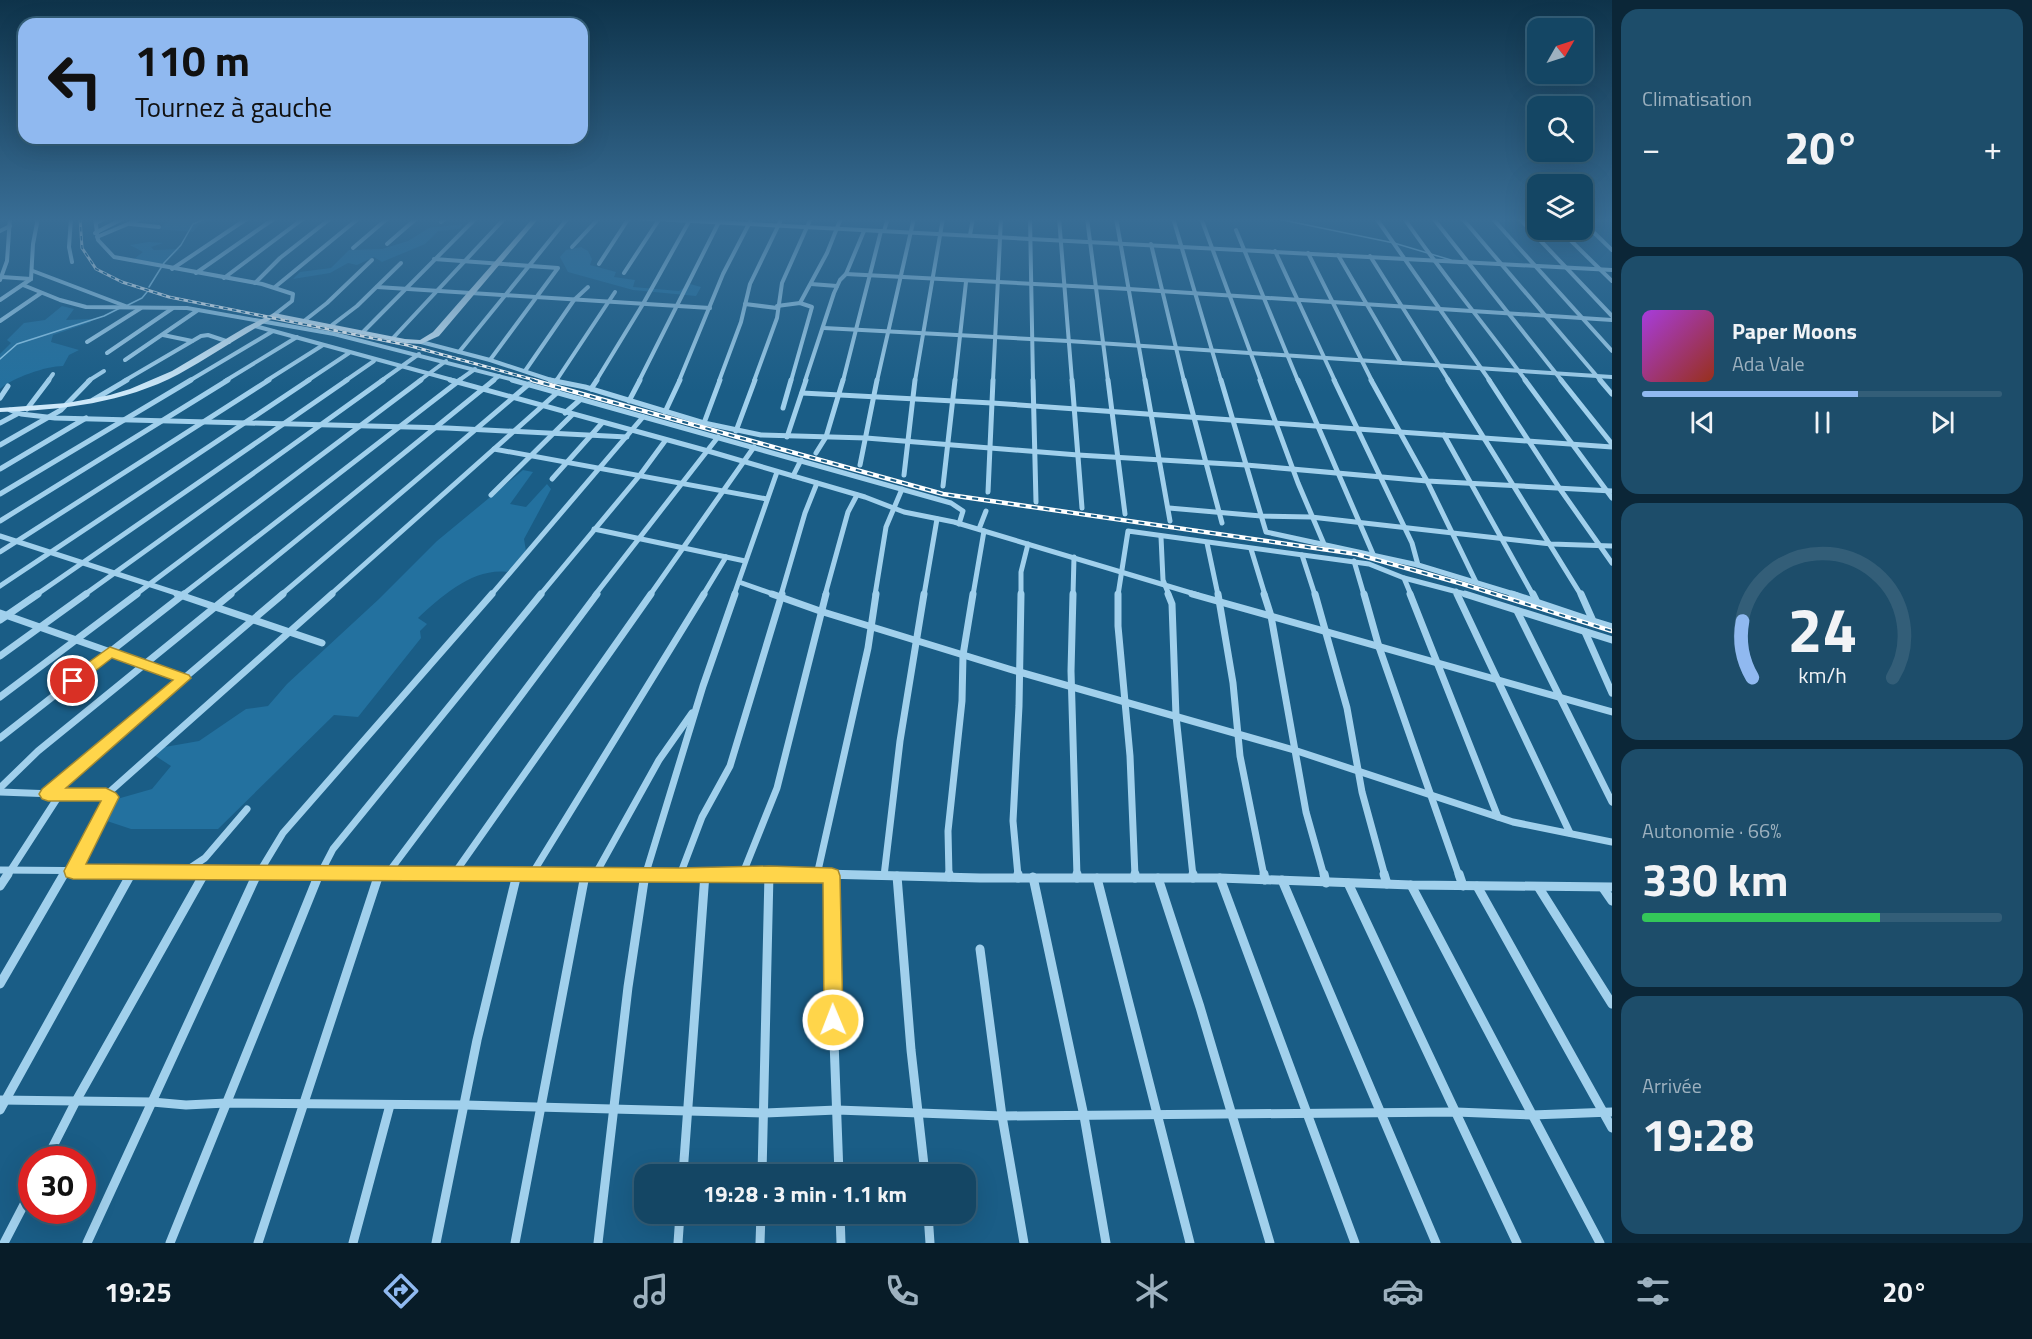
<!DOCTYPE html>
<html lang="fr">
<head>
<meta charset="utf-8">
<style>
  :root { --surface:#144664; --page:#1d4d6a; --text:#f1f3f6; --muted:#9db1bf; --line:#335e78; --accent:#90b9f0 }
  body { margin:0; font-family:"Titillium Web",sans-serif; background:var(--page); color:var(--text); height:100vh; display:flex; flex-direction:column; font-size:22px; white-space:nowrap }
  * { box-sizing:border-box; margin:0 }
  p { font-size:20px; color:var(--muted) }
  .icon { flex:none; width:33px; height:33px; fill:none; stroke:currentColor; stroke-width:2; stroke-linecap:round; stroke-linejoin:round }
  .map { position:relative; flex:1; overflow:hidden }
  .side { display:flex; flex-direction:column; gap:9px; padding:9px; background:#0b2637; width:420px }
  .side>* { flex:none }
  .hud { position:absolute; left:18px; top:18px; width:570px; height:126px; border-radius:18px; box-shadow:0 6px 24px #0002,0 0 0 2px var(--line); background:#90b9f0; color:#111; overflow:hidden }
  .needle { width:39px; rotate:51deg }
  .buttons { position:absolute; left:1527px; top:18px; display:grid; gap:12px }
  .buttons a { display:grid; place-items:center; width:66px; height:66px; border-radius:12px; background:var(--surface); box-shadow:0 6px 24px #0002,0 0 0 2px var(--line); font-size:30px }
  .speed { position:absolute; left:18px; top:1146px; display:flex; gap:12px; font-size:30px; font-weight:700; text-align:center }
  .speed>* { display:grid; place-content:center; width:78px; height:78px; border-radius:50%; background:var(--surface); box-shadow:0 6px 24px #0002,0 0 0 2px var(--line); line-height:1 }
  .speed .limit { border:9px solid #d22; background:#fff; color:#111 }
  .pin { position:absolute; display:grid; place-items:center; width:51px; height:51px; color:#fff; margin:-26px; border:3px solid #fff; border-radius:50%; box-shadow:0 2px 6px #0007 }
  .me { position:absolute; width:66px; margin:-33px; rotate:359deg; stroke-linejoin:round; filter:drop-shadow(0 0 4px #0008) }
  .turn { display:flex; align-items:center; gap:21px; height:126px; padding:0 18px; font-size:27px }
  .turn .icon { width:78px; height:78px; stroke-width:2.5 }
  .turn b { display:block; font-size:42px; line-height:51px }
  .big { font-size:45px; font-weight:700; line-height:1.1 }
  .side .widget { flex:1; display:flex; flex-direction:column; justify-content:center; gap:9px; min-width:0; padding:0 21px; border-radius:18px; background:var(--page) }
  .side .dial { align-items:center; gap:0 }
  .dial svg { height:156px; overflow:visible; fill:none; stroke:var(--line); stroke-width:7; stroke-linecap:round; text-anchor:middle }
  .dial text { fill:var(--text); stroke:none }
  .song { display:flex; align-items:center; gap:18px }
  .cover { width:72px; height:72px; border-radius:9px; background:linear-gradient(135deg,hsl(280 70% 55%),hsl(10 70% 35%)) }
  .played { height:6px; border-radius:3px; background:linear-gradient(90deg,var(--accent) 60%,var(--line) 60%) }
  .keys { display:flex; justify-content:space-around; direction:ltr }
  .heat { display:flex; justify-content:space-between; align-items:center; font-size:33px; direction:ltr }
  .charge { height:9px; border-radius:4px; background:linear-gradient(90deg,#34c759 66%,var(--line) 0) }
  .trip { position:absolute; left:634px; top:1164px; width:342px; height:60px; border-radius:18px; background:var(--surface); box-shadow:0 6px 24px #0002,0 0 0 2px var(--line); font-weight:700; line-height:60px; text-align:center }
  .dock { display:flex; height:96px; justify-content:space-around; align-items:center; background:#081c28; color:var(--muted) }
  .dock .icon { width:42px; height:42px }
  .dock .on { color:var(--accent) }
  .dock b { font-size:27px; color:var(--text) }
  main { display:flex; flex:1; min-height:0 }
  .map>svg:first-child { display:block }
  .green { fill:#23719f }
  .lines { fill:none; stroke-linecap:round; stroke-linejoin:round }
  .stream { stroke:#94ceee; stroke-width:1.5 }
  .street-far3 { stroke:#a1d0ec; stroke-width:4 }
  .street-far2 { stroke:#a1d0ec; stroke-width:5 }
  .street-far1 { stroke:#a1d0ec; stroke-width:7 }
  .street { stroke:#a1d0ec; stroke-width:9 }
  .secondary { fill:#cde8f9; fill-rule:evenodd }
  .rail-far1-casing { stroke:#fff; stroke-width:3 }
  .rail-casing { stroke:#fff; stroke-width:4.5 }
  .rail-far1 { stroke:#1a5d86; stroke-width:1.5; stroke-dasharray:4.5; stroke-linecap:butt }
  .rail { stroke:#1a5d86; stroke-width:2; stroke-dasharray:6; stroke-linecap:butt }
  .route { fill:#ffd54a; stroke:#a68a30; stroke-width:1.5 }
</style>
</head>
<body>
<main>
<div class="map">
<svg width="1612" height="1243" viewBox="0 0 1612 1243">
  <rect width="100%" height="100%" fill="#1a5d86"/>
  <g class="green">
    <path d="M174,218H221L198,225L193,232L157,229Z"/>
    <path d="M463,224L459,229L438,231L425,244L382,262L374,257L357,265L348,263L330,273L293,279L300,272L331,268L349,250L382,249L408,241L429,228Z"/>
    <path d="M149,242L163,243L151,247L154,250L180,249L163,264L134,259L143,252L130,245Z"/>
    <path d="M581,247L588,251L592,259L590,265L616,272L614,277L635,280L633,287L679,291L690,284L701,287L696,296L633,290L568,272L560,257L566,250Z"/>
    <path d="M62,306L74,309L66,320L90,319L91,322L53,335L51,342L79,350L69,355L63,366C46,366 12,378 0,389V354L11,343L7,340L24,323L45,320Z"/>
    <path d="M523,470L533,472L510,504L526,507L547,484L551,489L524,539L526,551L507,572C473,568 442,596 418,618L427,624L420,631L421,638L358,717L334,715L218,829H131L107,821L117,799L152,789L171,766L154,755L159,748L199,741L246,709L268,706L287,684L379,599L437,541Z"/>
  </g>
  <g class="lines">
    <g class="stream">
      <path d="M1273,218L1394,243L1451,260"/>
      <path d="M149,287L164,263L181,245L193,224L207,218"/>
      <path d="M126,306L142,298L147,292"/>
      <path d="M0,359L17,344L104,316L120,308"/>
    </g>
    <g class="street-far3">
      <path d="M71,218L69,247L72,262"/>
      <path d="M95,218L98,240L114,257L262,284L293,294L292,301L274,315"/>
      <path d="M637,218L1612,270"/>
      <path d="M1030,218L1033,381"/>
      <path d="M1059,218L1072,381"/>
      <path d="M1087,218L1108,381"/>
      <path d="M1116,218L1145,381"/>
      <path d="M1173,218L1221,381"/>
      <path d="M1201,218L1261,381"/>
      <path d="M1376,218L1490,381"/>
      <path d="M1404,218C1442,274 1486,326 1526,381"/>
      <path d="M1433,218L1562,381"/>
      <path d="M1462,218L1601,381"/>
      <path d="M1492,218L1612,351"/>
      <path d="M1519,218L1612,316"/>
      <path d="M1582,221L1612,250"/>
      <path d="M441,222L446,218"/>
      <path d="M96,223L105,218"/>
      <path d="M130,224L159,227"/>
      <path d="M1236,230L1298,381"/>
      <path d="M1560,230L1612,281"/>
      <path d="M0,231L10,226"/>
      <path d="M884,231L888,218"/>
      <path d="M95,233L124,218"/>
      <path d="M970,235L973,218"/>
      <path d="M97,237L142,218"/>
      <path d="M387,244L417,218"/>
      <path d="M1151,244L1184,381"/>
      <path d="M572,247L599,218"/>
      <path d="M353,248L388,218"/>
      <path d="M1275,251L1335,381"/>
      <path d="M1308,253L1372,381"/>
      <path d="M1338,255L1401,363"/>
      <path d="M1370,256L1449,381"/>
      <path d="M434,259L558,268L490,360"/>
      <path d="M599,264L629,218"/>
      <path d="M172,269L248,218"/>
      <path d="M33,271L128,307"/>
      <path d="M196,273L275,218"/>
      <path d="M624,273L660,218"/>
      <path d="M846,274L1129,289L1612,320"/>
      <path d="M2,277L31,279"/>
      <path d="M224,278L304,218"/>
      <path d="M0,280L7,261L10,218"/>
      <path d="M255,283L280,258L331,218"/>
      <path d="M811,284L837,286"/>
      <path d="M23,285L60,300L86,307L187,308L334,334L518,381"/>
      <path d="M275,287L359,218"/>
      <path d="M377,287L710,308"/>
      <path d="M0,300L31,279L33,244L38,218"/>
      <path d="M800,303L827,253L841,218"/>
      <path d="M745,304L777,308"/>
      <path d="M777,306L800,303L812,307L791,381"/>
      <path d="M0,321L41,293"/>
      <path d="M304,321L327,303L372,260"/>
      <path d="M332,325L357,306L401,263"/>
      <path d="M255,326L456,381"/>
      <path d="M824,328L1068,341L1612,377"/>
      <path d="M364,331L476,218"/>
      <path d="M163,335L192,341"/>
      <path d="M393,338L505,218"/>
      <path d="M87,342L141,308"/>
      <path d="M421,342L490,360L554,381"/>
      <path d="M459,352L568,218"/>
      <path d="M107,353L173,308"/>
      <path d="M125,360L198,310"/>
      <path d="M525,371L574,300L588,287"/>
      <path d="M48,381L53,374"/>
      <path d="M88,381L104,371"/>
      <path d="M124,381L201,336L208,335L229,342"/>
      <path d="M189,381L273,331"/>
      <path d="M225,381L297,337"/>
      <path d="M266,381L323,345"/>
      <path d="M307,381L349,353"/>
      <path d="M345,381L374,361"/>
      <path d="M381,381L419,354"/>
      <path d="M419,381L446,361"/>
      <path d="M458,381L475,369"/>
      <path d="M492,381L499,376"/>
      <path d="M556,381L615,292"/>
      <path d="M596,381L643,304L691,218"/>
      <path d="M639,381L721,218"/>
      <path d="M679,381L723,274L752,218"/>
      <path d="M719,381L741,322L750,284L782,218"/>
      <path d="M754,381L777,318L782,283L811,218"/>
      <path d="M805,381L834,293L840,280L846,274L864,231"/>
      <path d="M843,381L881,231"/>
      <path d="M877,381L914,218"/>
      <path d="M915,381L943,218"/>
      <path d="M955,381L966,282"/>
      <path d="M993,381L1001,218"/>
    </g>
    <g class="street-far2">
      <path d="M450,380L708,451L865,497L904,512L954,522L1198,595"/>
      <path d="M512,380L951,503L963,511L959,524"/>
      <path d="M550,380L585,387L704,423L761,435L866,438L1078,455L1246,465L1427,481L1612,491"/>
      <path d="M1033,380L1036,502"/>
      <path d="M1072,380L1082,508"/>
      <path d="M1108,380L1125,514"/>
      <path d="M1145,380L1170,521"/>
      <path d="M1184,380L1222,523"/>
      <path d="M1221,380L1266,532L1418,565L1517,595"/>
      <path d="M1260,380L1298,483L1324,544"/>
      <path d="M1298,380L1373,554"/>
      <path d="M1334,380L1412,543L1418,565"/>
      <path d="M1371,380L1427,481L1476,582"/>
      <path d="M1448,380L1581,595"/>
      <path d="M1489,380L1560,489L1612,563"/>
      <path d="M1525,380L1612,498"/>
      <path d="M1561,380L1612,444"/>
      <path d="M1600,380L1612,394"/>
      <path d="M556,382L557,380"/>
      <path d="M591,389L597,380"/>
      <path d="M802,393L992,403L1612,447"/>
      <path d="M0,398L8,386"/>
      <path d="M93,400L127,380"/>
      <path d="M629,401L640,380"/>
      <path d="M783,408L791,380"/>
      <path d="M27,409L49,380"/>
      <path d="M10,410L21,414L55,418L447,428L627,437"/>
      <path d="M665,412L680,380"/>
      <path d="M565,413L581,399"/>
      <path d="M0,423L17,414"/>
      <path d="M704,423L720,380"/>
      <path d="M736,431L755,380"/>
      <path d="M1444,435L1533,595"/>
      <path d="M787,437L806,380"/>
      <path d="M0,445L61,410L90,380"/>
      <path d="M494,449L767,499"/>
      <path d="M816,453L826,437L843,380"/>
      <path d="M860,465L877,380"/>
      <path d="M0,469L86,418"/>
      <path d="M904,475L915,380"/>
      <path d="M793,476L801,460"/>
      <path d="M552,479L602,423"/>
      <path d="M943,486L955,380"/>
      <path d="M988,492L993,380"/>
      <path d="M0,494L191,380"/>
      <path d="M491,495L572,415"/>
      <path d="M1169,508L1261,516L1311,517L1551,544L1612,546"/>
      <path d="M0,521L228,380"/>
      <path d="M594,529L745,561"/>
      <path d="M979,529L986,511"/>
      <path d="M0,536L182,595"/>
      <path d="M1161,537L1163,580L1169,595"/>
      <path d="M1207,543L1218,595"/>
      <path d="M1251,549L1265,595"/>
      <path d="M0,552L269,380"/>
      <path d="M1302,555L1315,595"/>
      <path d="M1354,561L1364,595"/>
      <path d="M1404,578L1411,595"/>
      <path d="M739,582L776,595"/>
      <path d="M0,586L309,380"/>
      <path d="M1456,591L1458,595"/>
      <path d="M36,595L347,380"/>
      <path d="M84,595L383,380"/>
      <path d="M135,595L421,380"/>
      <path d="M182,595L460,380"/>
      <path d="M229,595L494,380"/>
      <path d="M281,595L529,384"/>
      <path d="M330,595L558,392"/>
      <path d="M491,595L643,417"/>
      <path d="M540,595L640,475L665,441"/>
      <path d="M595,595L718,437"/>
      <path d="M650,595L754,447"/>
      <path d="M703,595L726,557"/>
      <path d="M734,595L777,472"/>
      <path d="M781,595L805,513L817,483"/>
      <path d="M825,595L848,512L857,495"/>
      <path d="M875,595L886,527L902,489"/>
      <path d="M924,595L937,519"/>
      <path d="M973,595L984,531"/>
      <path d="M1021,595V572L1028,544"/>
      <path d="M1073,595L1074,557"/>
      <path d="M1118,595L1128,531L1369,564L1404,578L1469,595"/>
    </g>
    <g class="street-far1">
      <path d="M177,594L322,643"/>
      <path d="M772,594L820,611L1009,669L1294,750L1513,822L1612,842"/>
      <path d="M1073,594L1071,671L1077,876"/>
      <path d="M1118,594V626L1130,756L1135,876"/>
      <path d="M1168,594L1172,604L1176,716L1193,876"/>
      <path d="M1192,594L1612,712"/>
      <path d="M1218,594L1233,683L1240,756L1264,876"/>
      <path d="M1264,594L1271,616L1306,812L1324,876"/>
      <path d="M1315,594L1347,708L1362,792L1385,876"/>
      <path d="M1364,594L1379,647L1459,876"/>
      <path d="M1410,594L1498,817"/>
      <path d="M1457,594L1570,833"/>
      <path d="M1465,594L1612,640"/>
      <path d="M1512,594L1593,621"/>
      <path d="M1533,594L1536,600"/>
      <path d="M1581,594L1593,621L1612,627"/>
      <path d="M1517,611L1612,802"/>
      <path d="M0,613L184,678"/>
      <path d="M0,620L38,594"/>
      <path d="M1585,632L1612,693"/>
      <path d="M0,656L86,594"/>
      <path d="M0,697L137,594"/>
      <path d="M0,738L184,594"/>
      <path d="M0,788L38,751L231,594"/>
      <path d="M0,792L109,796L103,816L73,871"/>
      <path d="M48,794L283,594"/>
      <path d="M106,795L332,594"/>
      <path d="M0,870L680,875L769,873L886,876"/>
      <path d="M184,872L205,858L247,809"/>
      <path d="M388,873L597,594"/>
      <path d="M743,873L777,788L826,594"/>
      <path d="M454,874L651,594"/>
      <path d="M532,874L704,594"/>
      <path d="M595,875L659,760L692,713"/>
      <path d="M680,875L702,817L730,766L782,594"/>
      <path d="M817,875L868,648L876,594"/>
      <path d="M7,876L60,794"/>
      <path d="M63,876L66,871"/>
      <path d="M130,876L132,872"/>
      <path d="M203,876L205,872"/>
      <path d="M257,876L283,833L492,594"/>
      <path d="M319,876L333,849L541,594"/>
      <path d="M378,876L379,873"/>
      <path d="M645,876L703,686L735,594"/>
      <path d="M769,876V873"/>
      <path d="M884,876L900,741L924,594"/>
      <path d="M949,876L948,831L962,701L963,655L973,594"/>
      <path d="M1018,876L1013,821L1019,706L1021,594"/>
    </g>
    <g class="street">
      <path d="M582,874H712"/>
      <path d="M823,874L980,878H1220L1411,885L1612,887"/>
      <path d="M949,874V877"/>
      <path d="M1018,874V878"/>
      <path d="M1077,874V878"/>
      <path d="M1135,874V878"/>
      <path d="M1193,874V878"/>
      <path d="M1264,874L1265,880"/>
      <path d="M1324,874L1326,883"/>
      <path d="M1384,874L1387,884"/>
      <path d="M1459,874L1463,886"/>
      <path d="M832,876L834,1041L839,1174"/>
      <path d="M897,876L911,1050L925,1174"/>
      <path d="M1033,877L1084,1116L1106,1243"/>
      <path d="M1097,878L1190,1243"/>
      <path d="M1158,878L1200,1007L1270,1243"/>
      <path d="M1220,878L1355,1243"/>
      <path d="M1282,880L1436,1243"/>
      <path d="M1348,883L1517,1243"/>
      <path d="M1411,885L1600,1243"/>
      <path d="M0,886L8,874"/>
      <path d="M1477,886L1612,1128"/>
      <path d="M1539,888L1612,1004"/>
      <path d="M1603,888L1612,901"/>
      <path d="M980,949L1002,1116L1024,1243"/>
      <path d="M0,984L64,874"/>
      <path d="M0,1100L152,1102L186,1105L226,1103L465,1105L765,1113L837,1110L1002,1116L1456,1112L1532,1115L1612,1112"/>
      <path d="M0,1110L131,874"/>
      <path d="M46,1160L76,1101L204,874"/>
      <path d="M683,1174L705,874"/>
      <path d="M762,1174L769,874"/>
      <path d="M840,1214L841,1243"/>
      <path d="M928,1214L930,1243"/>
      <path d="M4,1243L32,1189"/>
      <path d="M87,1243L257,874"/>
      <path d="M170,1243L319,874"/>
      <path d="M258,1243L379,874"/>
      <path d="M353,1243L390,1105"/>
      <path d="M436,1243L477,1040L517,874"/>
      <path d="M515,1243L585,875"/>
      <path d="M598,1243L628,987L645,874"/>
      <path d="M678,1243L680,1214"/>
      <path d="M760,1243L761,1214"/>
    </g>
    <path class="secondary" d="M533,218H539L439,336L421,344L405,343L275,317C242,335 212,356 179,374C124,403 62,410 0,412V408L67,403L110,395L130,389L172,371L246,327L274,313L405,339L420,340L433,332Z"/>
    <g class="rail-far1-casing">
      <path id="rail-far1" d="M80,218L82,248L96,269L122,282L169,297L407,345L538,381"/>
    </g>
    <g class="rail-casing">
      <path id="rail" d="M532,380L943,494L1356,554L1463,584L1612,631"/>
    </g>
    <use href="#rail-far1" class="rail-far1"/>
    <use href="#rail" class="rail"/>
  </g>
  <linearGradient id="sky" x2="0" y2="1"><stop stop-color="#0e334a"/><stop offset="0.56" stop-color="#386d95"/><stop offset="1" stop-color="#386d95" stop-opacity="0"/></linearGradient>
  <rect width="1612" height="392" fill="url(#sky)"/>
  <path class="route" d="M110,647L189,675L191,678L66,788H106L116,793L119,797L86,864L680,868L769,866L832,868L838,870L840,876L843,1020L840,1027L833,1030L826,1027L824,1020L823,883L73,879L66,877L64,871L101,801H48L42,799L39,794L42,789L173,680L112,658L78,684H68L66,681L68,677Z"/>
</svg>
<div class="buttons">
<a><svg class="needle" viewBox="-14 -14 28 28"><path d="M0-13l5 13h-10z" fill="#e53935"/><path d="M0 13l5-13h-10z" fill="#9db1bf"/></svg></a>
<a><svg class="icon" aria-label="search" viewBox="0 0 24 24"><circle cx="10" cy="10" r="6"/><path d="M15 15l6 6"/></svg></a>
<a><svg class="icon" aria-label="layers" viewBox="0 0 24 24"><path d="M12 4l9 5-9 5-9-5zM3 14l9 5 9-5"/></svg></a>
</div>
<div class="speed"><div class="limit">30</div></div>
<div class="pin" style="left:73px;top:681px;background:#d93025"><svg class="icon" aria-label="arrive" viewBox="0 0 24 24"><path d="M6 21V4h12l-3 4 3 4H6"/></svg></div>
<svg class="me" style="left:833px;top:1020px" viewBox="-20 -20 40 40"><circle r="17" fill="#ffd54a" stroke="#fff" stroke-width="3"/><path d="M0-11L8 9 0 5-8 9z" fill="#fff"/></svg>
<div class="trip">19:28 · 3 min · 1.1 km</div>
<div class="hud">
<div class="turn"><svg class="icon" aria-label="left" viewBox="0 0 24 24"><path d="M17 20v-9H6M10 6l-5 5 5 5"/></svg><div><b>110 m</b>Tournez à gauche</div></div>
</div>
</div>
<section class="side">
<div class="widget"><p>Climatisation</p>
<div class="heat"><a>−</a><b class="big">20°</b><a>+</a></div>
</div>
<div class="widget">
<div class="song"><i class="cover"></i><div><b>Paper Moons</b><p>Ada Vale</p></div></div>
<div class="played"></div>
<div class="keys"><svg class="icon" aria-label="previous" viewBox="0 0 24 24"><path d="M18 5L8 12l10 7zM5 5v14"/></svg><svg class="icon" aria-label="pause" viewBox="0 0 24 24"><path d="M8 5v14M16 5v14"/></svg><svg class="icon" aria-label="next" viewBox="0 0 24 24"><path d="M6 5l10 7-10 7zM19 5v14"/></svg></div>
</div>
<div class="widget dial"><svg viewBox="0 0 100 80">
<path d="M14 69A42 42 0 1 1 86 69"/>
<path d="M14 69A42 42 0 0 1 9 40" stroke="#90b9f0"/>
<text x="50" y="56" font-size="32" font-weight="700">24</text>
<text x="50" y="72" font-size="11">km/h</text>
</svg></div>
<div class="widget"><p>Autonomie · 66%</p><b class="big">330 km</b><div class="charge"></div></div>
<div class="widget"><p>Arrivée</p><b class="big">19:28</b></div>
</section>
</main>
<nav class="dock">
<b>19:25</b>
<svg class="icon on" aria-label="directions" viewBox="0 0 24 24"><path d="M12 3l9 9-9 9-9-9zM9 14v-3h6M13 9l2 2-2 2"/></svg>
<svg class="icon" aria-label="music" viewBox="0 0 24 24"><path d="M9 18V5l10-2v13"/><circle cx="6" cy="18" r="3"/><circle cx="16" cy="16" r="3"/></svg>
<svg class="icon" aria-label="phone" viewBox="0 0 24 24"><path d="M5 4h4l2 5-3 2q2 4 5 5l2-3 5 2v4C11 20 4 13 5 4z"/></svg>
<svg class="icon" aria-label="climate" viewBox="0 0 24 24"><path d="M12 3v18M4 7l16 10M4 17L20 7"/></svg>
<svg class="icon" aria-label="car" viewBox="0 0 24 24"><path d="M5 17H2v-5l4-1 3-4h7l3 4 3 1v5h-3M9 17h6M6 11h13"/><circle cx="7" cy="17" r="2"/><circle cx="17" cy="17" r="2"/></svg>
<svg class="icon" aria-label="filters" viewBox="0 0 24 24"><path d="M4 7h16M4 17h16"/><circle cx="9" cy="7" r="2"/><circle cx="15" cy="17" r="2"/></svg>
<b>20°</b>
</nav>
</body>
</html>
